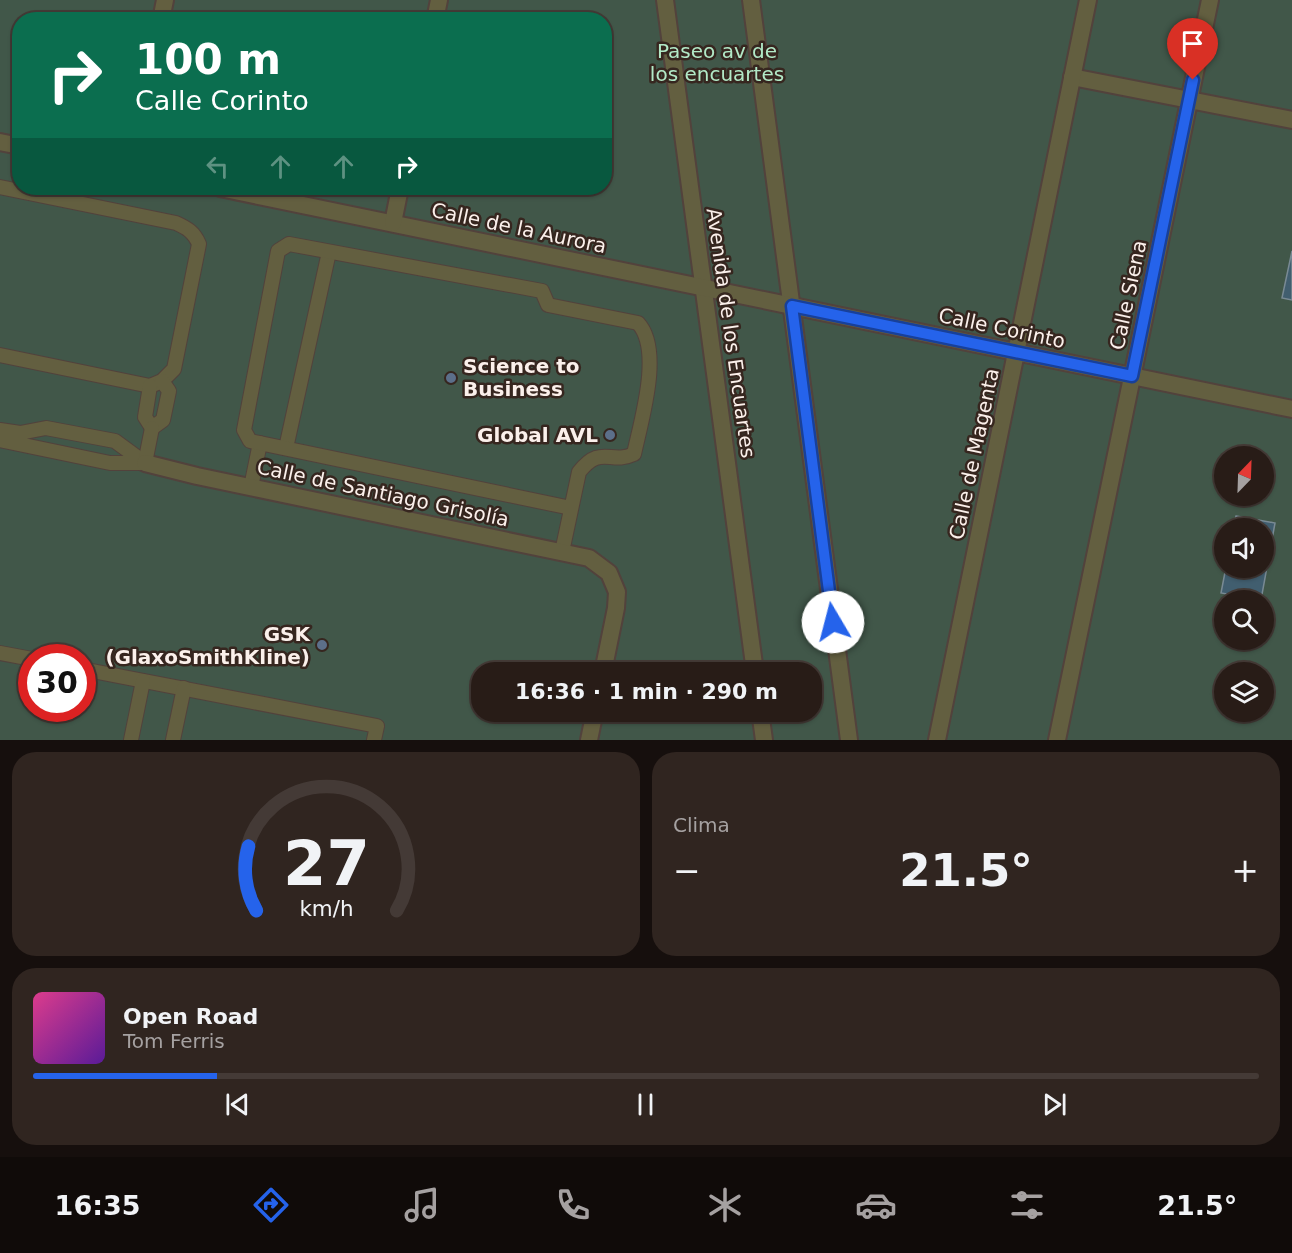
<!DOCTYPE html>
<html lang="es">
<head>
<meta charset="utf-8">
<style>
  :root { --surface:#281c17; --page:#302520; --text:#f1f3f6; --muted:#a5a1a1; --line:#443a36; --accent:#2563eb }
  body { margin:0; font-family:"DejaVu Sans",sans-serif; background:var(--page); color:var(--text); height:100vh; display:flex; flex-direction:column; font-size:22px; white-space:nowrap }
  * { box-sizing:border-box; margin:0 }
  p { font-size:20px; color:var(--muted) }
  .icon { flex:none; width:33px; height:33px; fill:none; stroke:currentColor; stroke-width:2; stroke-linecap:round; stroke-linejoin:round }
  .map { position:relative; height:740px; overflow:hidden }
  .details { display:flex; flex-direction:column; gap:12px; padding:12px; background:#160f0d; flex:1 }
  .details>* { flex:none }
  .banner { position:absolute; left:12px; top:12px; width:600px; height:183px; border-radius:24px; box-shadow:0 2px 4px #0004,0 0 0 2px var(--line); background:#0b6e4f; color:#fff; overflow:hidden }
  .needle { width:39px; rotate:23deg }
  .buttons { position:absolute; left:1214px; top:446px; display:grid; gap:12px }
  .buttons a { display:grid; place-items:center; width:60px; height:60px; border-radius:50%; background:var(--surface); box-shadow:0 2px 4px #0004,0 0 0 2px var(--line); font-size:30px }
  .speed { position:absolute; left:18px; top:644px; display:flex; gap:12px; font-size:30px; font-weight:700; text-align:center }
  .speed>* { display:grid; place-content:center; width:78px; height:78px; border-radius:50%; background:var(--surface); box-shadow:0 2px 4px #0004,0 0 0 2px var(--line); line-height:1 }
  .speed .limit { border:9px solid #d22; background:#fff; color:#111 }
  .pin { position:absolute; display:grid; place-items:center; width:51px; height:51px; color:#fff; margin:-62px -26px; border-radius:50% 50% 50% 0; rotate:-45deg; box-shadow:0 0 6px #0007 }
  .pin .icon { rotate:45deg }
  .me { position:absolute; width:66px; margin:-33px; rotate:352deg; stroke-linejoin:round; filter:drop-shadow(0 0 4px #0008) }
  .turn { display:flex; align-items:center; gap:21px; height:126px; padding:0 24px; font-size:27px }
  .turn .icon { width:78px; height:78px; stroke-width:2.5 }
  .turn b { display:block; font-size:42px; line-height:51px }
  .lanes { display:flex; align-items:center; height:57px; padding:0 24px; background:#0003; justify-content:center; gap:30px; direction:ltr }
  .lanes .off { opacity:.35 }
  .big { font-size:45px; font-weight:700; line-height:1.1 }
  .details .widget { flex:1; display:flex; flex-direction:column; justify-content:center; gap:9px; min-width:0; padding:0 21px; border-radius:24px; background:var(--page) }
  .details .dial { align-items:center; gap:0 }
  .dial svg { height:156px; overflow:visible; fill:none; stroke:var(--line); stroke-width:7; stroke-linecap:round; text-anchor:middle }
  .dial text { fill:var(--text); stroke:none }
  .song { display:flex; align-items:center; gap:18px }
  .cover { width:72px; height:72px; border-radius:9px; background:linear-gradient(135deg,hsl(330 70% 55%),hsl(270 70% 35%)) }
  .played { height:6px; border-radius:3px; background:linear-gradient(90deg,var(--accent) 15%,var(--line) 15%) }
  .keys { display:flex; justify-content:space-around; direction:ltr }
  .heat { display:flex; justify-content:space-between; align-items:center; font-size:33px; direction:ltr }
  .details .tiles { flex:1; display:grid; gap:12px; grid-template-columns:1fr 1fr }
  .widget:last-child { grid-column:span 2 }
  .trip { position:absolute; left:471px; top:662px; width:351px; height:60px; border-radius:24px; background:var(--surface); box-shadow:0 2px 4px #0004,0 0 0 2px var(--line); font-weight:700; line-height:60px; text-align:center }
  .tabs { display:flex; height:96px; justify-content:space-around; align-items:center; background:#100b09; color:var(--muted) }
  .tabs .icon { width:42px; height:42px }
  .tabs .on { color:var(--accent) }
  .tabs b { font-size:27px; color:var(--text) }
  .map>svg:first-child { display:block }
  .green { fill:#415749; fill-rule:evenodd }
  .water { fill:#415e6f; stroke:#798a94; stroke-width:1.5 }
  .lines { fill:none; stroke-linecap:round; stroke-linejoin:round }
  .service-casing { stroke:#52423c; stroke-width:16 }
  .pedestrian-casing { stroke:#52423c; stroke-width:20 }
  .minor-casing { stroke:#52423c; stroke-width:20 }
  .service { stroke:#635f40; stroke-width:14 }
  .pedestrian { stroke:#635f40; stroke-width:16 }
  .minor { stroke:#635f40; stroke-width:16 }
  .route-casing { stroke:#184099; stroke-width:15 }
  .route { stroke:#2563eb; stroke-width:10 }
  .service-dot { fill:#5c6f8a; stroke:#36261f; stroke-width:2 }
  .labels { text-anchor:middle; stroke-width:5; stroke-linejoin:round; paint-order:stroke }
  .park-label { font-size:20px; fill:#b2e9c7; stroke:#36261f }
  .street-label { font-size:20px; fill:#fbf0eb; stroke:#36261f }
  .poi-label { font-size:20px; font-weight:bold; fill:#fbf0eb; stroke:#36261f; text-anchor:end }
</style>
</head>
<body>
<div class="map">
<svg width="1292" height="740" viewBox="0 0 1292 740">
  <rect width="100%" height="100%" fill="#36261f"/>
  <path class="green" d="M0,0H1292V740H0ZM20,20H604V188H20ZM1224,456H1263V495H1224ZM1224,528H1263V567H1224ZM1224,600H1263V639H1224ZM32,657H82V708H32ZM482,672H812V711H482ZM1224,672H1263V711H1224Z"/>
  <g class="water">
    <path d="M1292,251V300L1282,298Z"/>
    <path d="M1236,516L1275,523L1261,600L1221,593L1226,567H1263V528H1233Z"/>
  </g>
  <g class="lines">
    <g class="service-casing">
      <g id="service">
        <path d="M0,187L176,223C187,228 194,232 199,244L174,369L162,381L150,386L0,355"/>
        <path d="M150,386L145,417L152,428L163,420L169,391L162,381"/>
        <path d="M0,430L20,433L46,428L115,441L145,463H110L0,440"/>
        <path d="M286,448L329,252"/>
        <path d="M145,463L152,428"/>
        <path d="M251,487L260,443"/>
        <path d="M562,552L579,472C601,444 610,465 634,454C641,421 663,350 638,323L548,305L542,291L289,244L278,251L244,430L250,441L571,508"/>
        <path d="M0,653L32,659"/>
        <path d="M82,669L377,726L374,740"/>
        <path d="M131,740L143,681"/>
        <path d="M173,740L184,688"/>
      </g>
    </g>
    <g class="pedestrian-casing">
      <path id="pedestrian" d="M1072,77L1292,120"/>
    </g>
    <g class="minor-casing">
      <g id="minor">
        <path d="M665,0L755,672"/>
        <path d="M751,0L849,740"/>
        <path d="M161,20L165,0"/>
        <path d="M435,20L439,0"/>
        <path d="M0,142L20,146"/>
        <path d="M220,188L1292,409"/>
        <path d="M393,223L400,188"/>
        <path d="M145,463L197,476L589,558L609,573L617,592L616,608L603,672"/>
        <path d="M760,711L764,740"/>
        <path d="M589,740L595,711"/>
        <path d="M937,740L1088,0"/>
        <path d="M1057,740L1210,0"/>
      </g>
    </g>
    <use href="#service" class="service"/>
    <use href="#pedestrian" class="pedestrian"/>
    <use href="#minor" class="minor"/>
  </g>
  <g class="lines">
    <g class="route-casing">
      <path id="route" d="M833,622L792,306L1132,376L1193,80"/>
    </g>
    <use href="#route" class="route"/>
  </g>
  <g class="service-dot">
    <circle cx="451" cy="378" r="6"/>
    <circle cx="610" cy="435" r="6"/>
    <circle cx="322" cy="645" r="6"/>
  </g>
  <g class="labels">
    <g class="park-label">
      <text x="717" y="58">Paseo av de<tspan x="717" dy="23">los encuartes</tspan></text>
    </g>
    <g class="street-label">
      <text transform="translate(519 228) rotate(12)" y="7">Calle de la Aurora</text>
      <text transform="translate(1128 295) rotate(-78)" y="7">Calle Siena</text>
      <text transform="translate(1002 328) rotate(12)" y="7">Calle Corinto</text>
      <text transform="translate(731 333) rotate(82)" y="7">Avenida de los Encuartes</text>
      <text transform="translate(974 454) rotate(-78)" y="7">Calle de Magenta</text>
      <text transform="translate(383 493) rotate(12)" y="7">Calle de Santiago Grisolía</text>
    </g>
    <g class="poi-label">
      <text x="463" y="373" text-anchor="start">Science to<tspan x="463" dy="23">Business</tspan></text>
      <text x="598" y="442">Global AVL</text>
      <text x="310" y="641">GSK<tspan x="310" dy="23">(GlaxoSmithKline)</tspan></text>
    </g>
  </g>
</svg>
<div class="buttons">
<a><svg class="needle" viewBox="-14 -14 28 28"><path d="M0-13l5 13h-10z" fill="#e53935"/><path d="M0 13l5-13h-10z" fill="#a5a1a1"/></svg></a>
<a><svg class="icon" aria-label="sound" viewBox="0 0 24 24"><path d="M4 9h4l5-4v14l-5-4H4zM17 9q2 3 0 6"/></svg></a>
<a><svg class="icon" aria-label="search" viewBox="0 0 24 24"><circle cx="10" cy="10" r="6"/><path d="M15 15l6 6"/></svg></a>
<a><svg class="icon" aria-label="layers" viewBox="0 0 24 24"><path d="M12 4l9 5-9 5-9-5zM3 14l9 5 9-5"/></svg></a>
</div>
<div class="speed"><div class="limit">30</div></div>
<div class="pin" style="left:1193px;top:80px;background:#d93025"><svg class="icon" aria-label="arrive" viewBox="0 0 24 24"><path d="M6 21V4h12l-3 4 3 4H6"/></svg></div>
<svg class="me" style="left:833px;top:622px" viewBox="-20 -20 40 40"><circle r="19" fill="#fff"/><path d="M0-13L10 11 0 6-10 11z" fill="#2563eb"/></svg>
<div class="trip">16:36 · 1 min · 290 m</div>
<div class="banner">
<div class="turn"><svg class="icon" aria-label="right" viewBox="0 0 24 24"><path d="M7 20v-9h11M14 6l5 5-5 5"/></svg><div><b>100 m</b>Calle Corinto</div></div>
<div class="lanes"><svg class="icon off" aria-label="left" viewBox="0 0 24 24"><path d="M17 20v-9H6M10 6l-5 5 5 5"/></svg><svg class="icon off" aria-label="ahead" viewBox="0 0 24 24"><path d="M12 20V5M6 11l6-6 6 6"/></svg><svg class="icon off" aria-label="ahead" viewBox="0 0 24 24"><path d="M12 20V5M6 11l6-6 6 6"/></svg><svg class="icon" aria-label="right" viewBox="0 0 24 24"><path d="M7 20v-9h11M14 6l5 5-5 5"/></svg></div>
</div>
</div>
<section class="details">
<div class="tiles">
<div class="widget dial"><svg viewBox="0 0 100 80">
<path d="M14 69A42 42 0 1 1 86 69"/>
<path d="M14 69A42 42 0 0 1 10 36" stroke="#2563eb"/>
<text x="50" y="56" font-size="32" font-weight="700">27</text>
<text x="50" y="72" font-size="11">km/h</text>
</svg></div>
<div class="widget"><p>Clima</p>
<div class="heat"><a>−</a><b class="big">21.5°</b><a>+</a></div>
</div>
<div class="widget">
<div class="song"><i class="cover"></i><div><b>Open Road</b><p>Tom Ferris</p></div></div>
<div class="played"></div>
<div class="keys"><svg class="icon" aria-label="previous" viewBox="0 0 24 24"><path d="M18 5L8 12l10 7zM5 5v14"/></svg><svg class="icon" aria-label="pause" viewBox="0 0 24 24"><path d="M8 5v14M16 5v14"/></svg><svg class="icon" aria-label="next" viewBox="0 0 24 24"><path d="M6 5l10 7-10 7zM19 5v14"/></svg></div>
</div>
</div>
</section>
<nav class="tabs">
<b>16:35</b>
<svg class="icon on" aria-label="directions" viewBox="0 0 24 24"><path d="M12 3l9 9-9 9-9-9zM9 14v-3h6M13 9l2 2-2 2"/></svg>
<svg class="icon" aria-label="music" viewBox="0 0 24 24"><path d="M9 18V5l10-2v13"/><circle cx="6" cy="18" r="3"/><circle cx="16" cy="16" r="3"/></svg>
<svg class="icon" aria-label="phone" viewBox="0 0 24 24"><path d="M5 4h4l2 5-3 2q2 4 5 5l2-3 5 2v4C11 20 4 13 5 4z"/></svg>
<svg class="icon" aria-label="climate" viewBox="0 0 24 24"><path d="M12 3v18M4 7l16 10M4 17L20 7"/></svg>
<svg class="icon" aria-label="car" viewBox="0 0 24 24"><path d="M5 17H2v-5l4-1 3-4h7l3 4 3 1v5h-3M9 17h6M6 11h13"/><circle cx="7" cy="17" r="2"/><circle cx="17" cy="17" r="2"/></svg>
<svg class="icon" aria-label="filters" viewBox="0 0 24 24"><path d="M4 7h16M4 17h16"/><circle cx="9" cy="7" r="2"/><circle cx="15" cy="17" r="2"/></svg>
<b>21.5°</b>
</nav>
</body>
</html>
